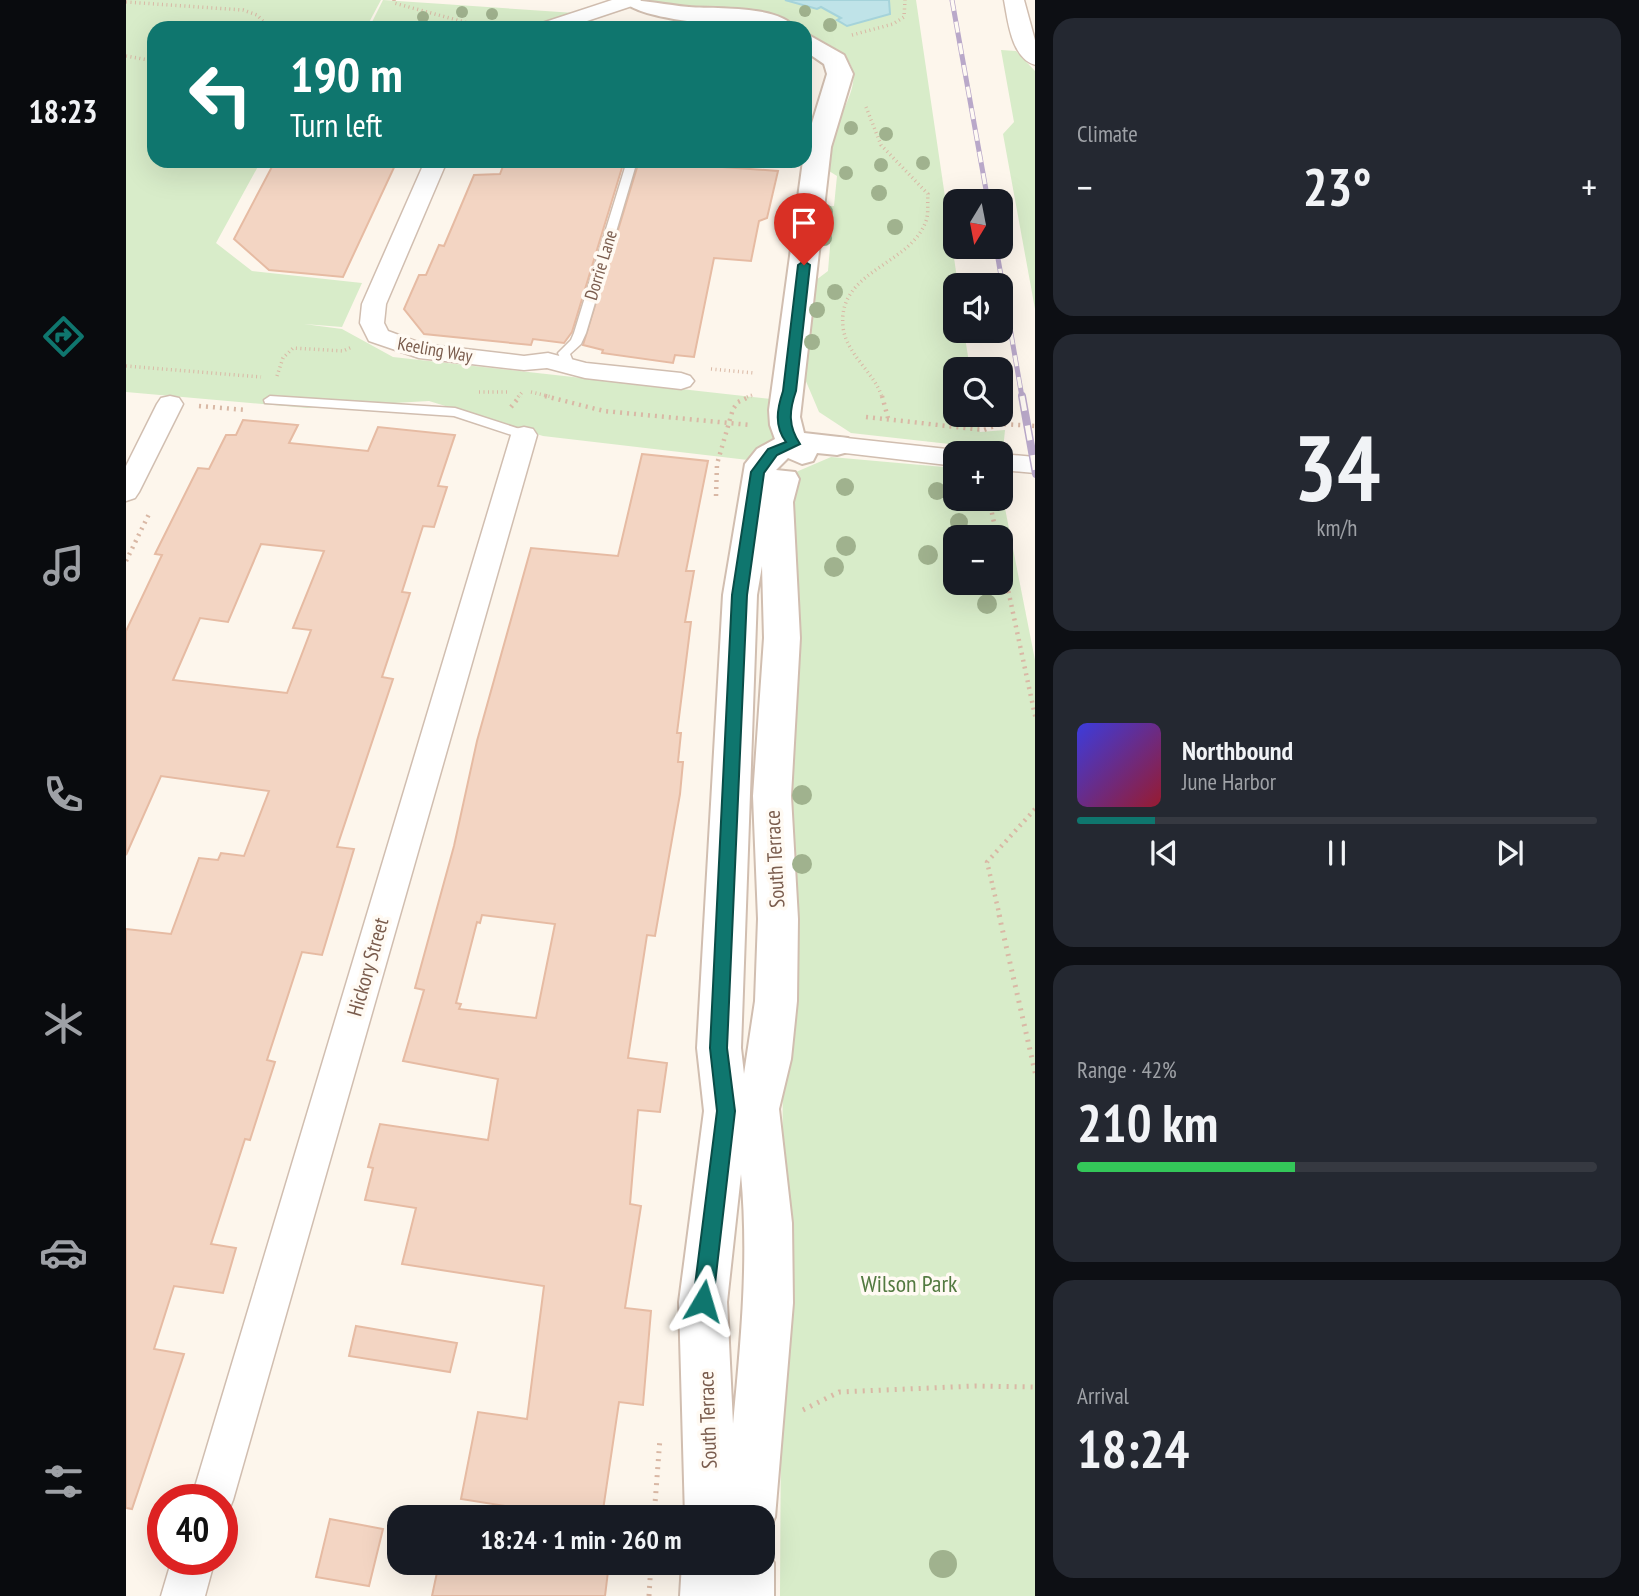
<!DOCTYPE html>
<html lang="en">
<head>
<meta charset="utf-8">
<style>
  :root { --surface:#171b24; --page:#242831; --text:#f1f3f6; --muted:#9ea1a6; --line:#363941; --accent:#0f766e }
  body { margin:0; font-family:"PT Sans Narrow",sans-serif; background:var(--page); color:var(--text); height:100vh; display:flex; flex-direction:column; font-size:26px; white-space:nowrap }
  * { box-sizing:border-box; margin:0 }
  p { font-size:23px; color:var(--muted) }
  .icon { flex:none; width:38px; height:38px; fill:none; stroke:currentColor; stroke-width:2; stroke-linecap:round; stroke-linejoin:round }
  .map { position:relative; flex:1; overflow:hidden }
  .side { display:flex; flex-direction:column; gap:18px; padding:18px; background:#0d0f14; width:604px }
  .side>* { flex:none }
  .hud { position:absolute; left:21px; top:21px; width:665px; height:147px; border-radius:21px; box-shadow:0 7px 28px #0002; background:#0f766e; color:#fff; overflow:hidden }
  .needle { width:46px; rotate:190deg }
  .buttons { position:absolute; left:817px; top:189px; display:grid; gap:14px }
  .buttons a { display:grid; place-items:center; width:70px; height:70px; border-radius:14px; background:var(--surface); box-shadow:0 7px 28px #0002; font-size:35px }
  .speed { position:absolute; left:21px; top:1484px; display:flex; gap:14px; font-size:35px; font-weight:700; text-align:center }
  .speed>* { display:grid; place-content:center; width:91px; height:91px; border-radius:50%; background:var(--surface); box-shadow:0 7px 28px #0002; line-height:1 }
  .speed .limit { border:10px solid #d22; background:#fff; color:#111 }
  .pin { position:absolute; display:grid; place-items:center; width:60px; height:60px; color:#fff; margin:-72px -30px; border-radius:50% 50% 50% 0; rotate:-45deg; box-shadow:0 0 7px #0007 }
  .pin .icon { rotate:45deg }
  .me { position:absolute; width:77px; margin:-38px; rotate:7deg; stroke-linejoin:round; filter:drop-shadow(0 0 5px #0008) }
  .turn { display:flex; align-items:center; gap:24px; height:147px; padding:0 28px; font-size:32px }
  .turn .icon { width:91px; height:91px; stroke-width:2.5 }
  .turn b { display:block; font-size:49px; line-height:60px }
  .big { font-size:52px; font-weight:800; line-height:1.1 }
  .side .card { flex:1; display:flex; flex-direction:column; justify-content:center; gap:10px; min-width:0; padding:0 24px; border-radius:21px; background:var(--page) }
  .side .dial { align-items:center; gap:0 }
  .dial b { font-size:91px; line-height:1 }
  .song { display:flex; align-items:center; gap:21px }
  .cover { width:84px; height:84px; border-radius:10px; background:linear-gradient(135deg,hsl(240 70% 55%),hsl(350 70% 35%)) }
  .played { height:7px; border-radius:4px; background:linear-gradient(90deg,var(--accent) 15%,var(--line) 15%) }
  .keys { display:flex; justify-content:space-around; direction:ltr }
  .heat { display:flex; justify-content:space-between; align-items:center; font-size:38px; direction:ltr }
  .charge { height:10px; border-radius:5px; background:linear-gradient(90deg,#34c759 42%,var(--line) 0) }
  .trip { position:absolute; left:261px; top:1505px; width:388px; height:70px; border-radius:21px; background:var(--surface); box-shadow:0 7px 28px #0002; font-weight:800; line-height:70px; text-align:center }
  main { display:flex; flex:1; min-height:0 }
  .tabs { display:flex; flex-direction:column; width:126px; justify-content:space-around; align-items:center; background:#090b0e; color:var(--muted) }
  .tabs .icon { width:49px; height:49px }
  .tabs .current { color:var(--accent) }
  .tabs b { font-size:32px; color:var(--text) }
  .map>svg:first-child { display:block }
  .green { fill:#d8ecc9; fill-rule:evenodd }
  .water { fill:#bfe3e8; stroke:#a5d3da; stroke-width:2 }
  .building { fill:#f3d5c3; stroke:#e6bba3; stroke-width:2; fill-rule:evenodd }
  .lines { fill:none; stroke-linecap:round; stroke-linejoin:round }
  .service-casing { stroke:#d1beb0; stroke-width:3 }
  .minor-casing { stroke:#d1beb0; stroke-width:3 }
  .tertiary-casing { stroke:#d1beb0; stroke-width:4 }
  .path-far2 { stroke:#d9b8a5; stroke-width:3.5; stroke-dasharray:1 3.5; stroke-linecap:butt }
  .path-far1 { stroke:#d9b8a5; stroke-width:4.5; stroke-dasharray:2 5; stroke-linecap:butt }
  .path { stroke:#d9b8a5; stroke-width:5; stroke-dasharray:2 6; stroke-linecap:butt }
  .service { fill:#fff; fill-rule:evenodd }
  .minor { fill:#fff; fill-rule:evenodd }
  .tertiary { fill:#fff; fill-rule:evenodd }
  .rail-far1-casing { stroke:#b9a8c9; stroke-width:5 }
  .rail-casing { stroke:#b9a8c9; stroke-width:8 }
  .rail-far1 { stroke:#fffaf3; stroke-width:3.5; stroke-dasharray:11; stroke-linecap:butt }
  .rail { stroke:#fffaf3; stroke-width:5; stroke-dasharray:15; stroke-linecap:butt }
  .tree { fill:#a0b28e }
  .route { fill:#0f766e; stroke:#0a4d48; stroke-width:2 }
  .labels { text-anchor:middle; stroke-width:7; stroke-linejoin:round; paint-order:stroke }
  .far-street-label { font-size:18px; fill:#7a5c4d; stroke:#fffaf3 }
  .street-label { font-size:21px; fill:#7a5c4d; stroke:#fffaf3 }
  .near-park-label { font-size:24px; fill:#537a41; stroke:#fffaf3 }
</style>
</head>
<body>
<main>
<nav class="tabs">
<b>18:23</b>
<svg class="icon current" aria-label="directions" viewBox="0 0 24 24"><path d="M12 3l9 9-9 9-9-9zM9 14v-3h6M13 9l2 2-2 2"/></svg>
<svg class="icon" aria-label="music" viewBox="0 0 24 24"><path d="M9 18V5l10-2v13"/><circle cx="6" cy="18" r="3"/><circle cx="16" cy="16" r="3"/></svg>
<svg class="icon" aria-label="phone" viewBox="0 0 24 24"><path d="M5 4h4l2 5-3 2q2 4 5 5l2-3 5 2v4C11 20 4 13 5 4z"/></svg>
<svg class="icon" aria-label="climate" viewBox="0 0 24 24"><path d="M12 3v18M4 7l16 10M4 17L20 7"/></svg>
<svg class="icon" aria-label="car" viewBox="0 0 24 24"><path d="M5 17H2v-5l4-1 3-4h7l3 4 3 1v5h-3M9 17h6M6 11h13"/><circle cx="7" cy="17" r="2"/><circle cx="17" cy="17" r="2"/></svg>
<svg class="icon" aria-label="filters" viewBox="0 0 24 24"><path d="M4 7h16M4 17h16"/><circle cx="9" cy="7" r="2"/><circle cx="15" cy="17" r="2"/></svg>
</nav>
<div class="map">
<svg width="910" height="1596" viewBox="0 0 910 1596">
  <rect width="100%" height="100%" fill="#fdf6ec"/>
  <g class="green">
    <path d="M0,0H255L240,28H28V161H135L90,243L126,271L236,283L216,327L178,324L216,329L267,357L645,399L651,433L646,442L622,460L417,436L303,401L181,408L0,392Z"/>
    <path d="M257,0L449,13L400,28H243Z"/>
    <path d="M523,0H790L832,285L830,331H838L844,369H830V415H851L854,432L879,430L877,450L725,433L693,412L679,379L690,280L702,271L706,222H695L698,207L708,206L711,176L703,171C704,158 704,144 708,132C715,109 742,77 717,55C707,45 691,39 679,32V28L640,15L534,5Z"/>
    <path d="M875,50L890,51L909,71V309L877,134L888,122Z"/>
    <path d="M705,457L829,468L830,499H875V488L909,660V1596H654L660,490L670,472ZM830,537H875V583H830Z"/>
  </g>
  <path class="water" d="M659,0H763L764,14L721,26L711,20L715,18L695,7L691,9Z"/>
  <g class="building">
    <path d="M149,161H271L217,277L143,270L108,239Z"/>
    <path d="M379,161H498L446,332L438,343L407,339L405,345L298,334L278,309L293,275H300L313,245L318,246L348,175L374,174Z"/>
    <path d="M513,161L652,171L641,218L633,221L625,261L588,258L568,357L549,355L547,363L476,353L477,350L457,345Z"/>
    <path d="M117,420L172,425L163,443L242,451L252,427L329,435L312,486L321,487L308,527L297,526L276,592L284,593L256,677L267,679L211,847L228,849L196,955L176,952L141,1060L149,1062L124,1140L119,1139L85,1244L110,1248L97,1293L48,1286L28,1349L58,1354L6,1509L0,1508V929L45,934L73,858L92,860L95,853L118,856L143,791L35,776L0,855V631L36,555L29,554L72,468L83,469L100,435H110ZM135,544L198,551L167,628L185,630L161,693L47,680L74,618L102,622Z"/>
    <path d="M516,454L582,461L560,571H568L559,622H565L551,733H555L552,762H557L554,794L529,936L521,935L502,1058L541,1063L534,1112L512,1110L504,1204L515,1206L499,1308L525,1311L517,1405L493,1402L476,1517H449L335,1499L352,1412L401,1419L418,1286L276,1264L290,1208L239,1200L247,1168L242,1167L254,1124L362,1140L372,1079L277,1061L298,990L289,988L328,846L351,741L405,548L492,556ZM356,915L429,924L410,1018L333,1009L335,1004L330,1003L351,922L354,923Z"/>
    <path d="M230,1326L331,1343L324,1372L223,1356Z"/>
    <path d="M204,1519L257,1529L243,1586L190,1577Z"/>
    <path d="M313,1563H483L479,1596H306Z"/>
  </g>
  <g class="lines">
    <g class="service-casing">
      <g id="service">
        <path d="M501,161H511L460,333L455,344L444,354L448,364L442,368L438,367L432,353L445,340L448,333Z"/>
        <path d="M144,396L329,408L403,432L404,435L398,439L328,416L139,403L138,400Z"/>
      </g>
    </g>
    <g class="minor-casing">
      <g id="minor">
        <path d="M486,0H515L512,4L440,28H410L413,24Z"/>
        <path d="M878,0H898L910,44V65C885,59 882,20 878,0Z"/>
        <path d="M299,161H321L260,304L258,323L262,331L297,344L398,356L422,353L460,363L555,373L564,376L568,381L564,386L555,389L459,378L421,368L398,370L293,358L243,341L234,323L236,304Z"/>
        <path d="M44,396L53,398L57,404L13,492L9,498L0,501V466L31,404L35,398Z"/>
        <path d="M398,427L407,429L411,435L107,1500L101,1515L96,1517V1500H65L385,435L389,429Z"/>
        <path d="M711,437L830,450L840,453H830V466L702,451L698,445L702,439Z"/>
        <path d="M875,454L910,457V473L875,470Z"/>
        <path d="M46,1559H89L79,1596H35Z"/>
      </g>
    </g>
    <g class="tertiary-casing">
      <g id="tertiary">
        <path d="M497,0C520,0 540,5 563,7C588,9 653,5 669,28C638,28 514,24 497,0Z"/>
        <path d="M679,33L718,55L727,74L705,147L674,417L678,433L722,438L727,445L722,452L711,455L691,453L687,461L676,464L662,458L650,470L669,472L673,479L667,502L674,638L665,796L672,919L671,1001L665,1059L653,1109L666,1223L667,1303L649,1517L641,1535L637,1537V1517H559L553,1302L578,1111L571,1048L597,595L619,464L631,449L649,439L644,425L643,410L679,146L701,74L698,64L679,51ZM636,566L638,638L627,796L632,919L629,1001L618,1074L615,1048L631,595ZM615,1174C623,1259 615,1340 607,1424L601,1302Z"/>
        <path d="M637,1543L648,1563V1596H554L556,1563H637Z"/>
      </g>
    </g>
    <g class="path-far2">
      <path d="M268,0V3L342,23H394"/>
      <path d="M0,2L117,10L131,15L144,28"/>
      <path d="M726,35L767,24L778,17L779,0"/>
      <path d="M0,56L28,61"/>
      <path d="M740,107L755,145L802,194C801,202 803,213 800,221C784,266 711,270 717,327C720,354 748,372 756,397"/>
      <path d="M0,366L135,377"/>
      <path d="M585,369L628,373"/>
      <path d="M151,376L157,358L167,348L217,351L226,347"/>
      <path d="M353,392H382"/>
      <path d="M405,392L426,397"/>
      <path d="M392,397L397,391"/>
      <path d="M621,397L626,395"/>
    </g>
    <g class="path-far1">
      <path d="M419,396L478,411L624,425"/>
      <path d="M756,396L762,418"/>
      <path d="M73,406L120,410"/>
      <path d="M385,407L394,396"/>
      <path d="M740,417L858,430L874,424L910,426"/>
      <path d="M590,496L591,464L607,409L612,402L625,396"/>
      <path d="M863,499L871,537"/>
      <path d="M875,557L910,720"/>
      <path d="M0,561L24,512"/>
      <path d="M874,917L861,862L910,808"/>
    </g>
    <g class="path">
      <path d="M873,915L910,1076"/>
      <path d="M677,1410L713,1392L849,1386L910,1387"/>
      <path d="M528,1517L534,1438"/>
      <path d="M30,1545L37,1523"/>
      <path d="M523,1596L525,1563"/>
    </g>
    <use href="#service" class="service"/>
    <use href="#minor" class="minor"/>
    <use href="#tertiary" class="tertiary"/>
    <g class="rail-far1-casing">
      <g id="rail-far1">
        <path d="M826,0L862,201"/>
        <path d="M870,247L896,397"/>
      </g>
    </g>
    <g class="rail-casing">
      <path id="rail" d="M896,396L910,474"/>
    </g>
    <use href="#rail-far1" class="rail-far1"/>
    <use href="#rail" class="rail"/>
  </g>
  <g class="tree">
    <circle cx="679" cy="11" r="6"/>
    <circle cx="336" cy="12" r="6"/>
    <circle cx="366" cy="14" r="6"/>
    <circle cx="297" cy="17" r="6"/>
    <circle cx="704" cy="25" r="7"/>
    <circle cx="725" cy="128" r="7"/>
    <circle cx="760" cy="134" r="7"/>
    <circle cx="797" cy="163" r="7"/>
    <circle cx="755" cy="165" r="7"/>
    <circle cx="720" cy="173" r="7"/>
    <circle cx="753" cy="193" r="8"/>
    <circle cx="699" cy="212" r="8"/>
    <circle cx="769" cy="227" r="8"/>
    <circle cx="698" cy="238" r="8"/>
    <circle cx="709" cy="292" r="8"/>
    <circle cx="691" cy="310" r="8"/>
    <circle cx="686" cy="342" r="8"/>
    <circle cx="719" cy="487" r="9"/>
    <circle cx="811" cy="491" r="9"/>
    <circle cx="833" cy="522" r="9"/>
    <circle cx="720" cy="546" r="10"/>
    <circle cx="802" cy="555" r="10"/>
    <circle cx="708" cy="567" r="10"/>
    <circle cx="861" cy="604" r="10"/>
    <circle cx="676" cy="795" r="10"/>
    <circle cx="676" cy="864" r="10"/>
    <circle cx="817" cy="1564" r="14"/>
  </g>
  <path class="route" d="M678,261L684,265L670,391C663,411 662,426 674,444L651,455L638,473L621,595L601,1048L609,1111L587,1301L584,1308L577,1311L570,1308L567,1301L591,1111L584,1048L606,595L625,472L642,449L660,442C648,426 651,409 657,391L672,265Z"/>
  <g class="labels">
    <g class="far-street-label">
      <text transform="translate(475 265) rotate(-73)" y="6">Dorrie Lane</text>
      <text transform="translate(309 350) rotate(10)" y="6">Keeling Way</text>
    </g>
    <g class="street-label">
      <text transform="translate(649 859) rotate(-93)" y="7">South Terrace</text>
      <text transform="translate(242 967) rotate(-74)" y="7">Hickory Street</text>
      <text transform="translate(582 1420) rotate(-92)" y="7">South Terrace</text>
    </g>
    <g class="near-park-label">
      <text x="783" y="1292">Wilson Park</text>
    </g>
  </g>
</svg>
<div class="buttons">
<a><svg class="needle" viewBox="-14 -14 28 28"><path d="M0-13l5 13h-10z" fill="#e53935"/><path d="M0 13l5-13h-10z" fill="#9ea1a6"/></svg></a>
<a><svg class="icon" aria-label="sound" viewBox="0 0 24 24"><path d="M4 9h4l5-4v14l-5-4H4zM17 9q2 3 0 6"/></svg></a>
<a><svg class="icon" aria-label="search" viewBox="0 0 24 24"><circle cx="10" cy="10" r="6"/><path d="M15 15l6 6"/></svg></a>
<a>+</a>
<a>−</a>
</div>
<div class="speed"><div class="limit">40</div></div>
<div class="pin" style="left:678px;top:265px;background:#d93025"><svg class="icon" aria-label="arrive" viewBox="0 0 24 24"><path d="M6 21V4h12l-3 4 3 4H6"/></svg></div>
<svg class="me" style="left:577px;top:1301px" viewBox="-20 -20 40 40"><path d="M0-17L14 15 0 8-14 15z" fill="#0f766e" stroke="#fff" stroke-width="4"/></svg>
<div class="trip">18:24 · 1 min · 260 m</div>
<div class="hud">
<div class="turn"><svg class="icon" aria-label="left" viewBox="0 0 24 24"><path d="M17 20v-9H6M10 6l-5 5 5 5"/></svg><div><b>190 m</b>Turn left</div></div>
</div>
</div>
<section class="side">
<div class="card"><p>Climate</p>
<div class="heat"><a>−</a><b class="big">23°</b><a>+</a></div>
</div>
<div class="card dial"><b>34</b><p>km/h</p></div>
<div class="card">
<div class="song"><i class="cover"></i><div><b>Northbound</b><p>June Harbor</p></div></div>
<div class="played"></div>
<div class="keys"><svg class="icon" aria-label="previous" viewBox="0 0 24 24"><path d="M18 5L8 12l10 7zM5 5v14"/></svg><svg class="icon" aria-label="pause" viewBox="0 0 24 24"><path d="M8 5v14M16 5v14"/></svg><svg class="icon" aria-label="next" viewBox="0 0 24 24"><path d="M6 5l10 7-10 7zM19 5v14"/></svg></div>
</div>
<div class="card"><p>Range · 42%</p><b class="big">210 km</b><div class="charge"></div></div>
<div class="card"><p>Arrival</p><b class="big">18:24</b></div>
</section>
</main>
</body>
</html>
